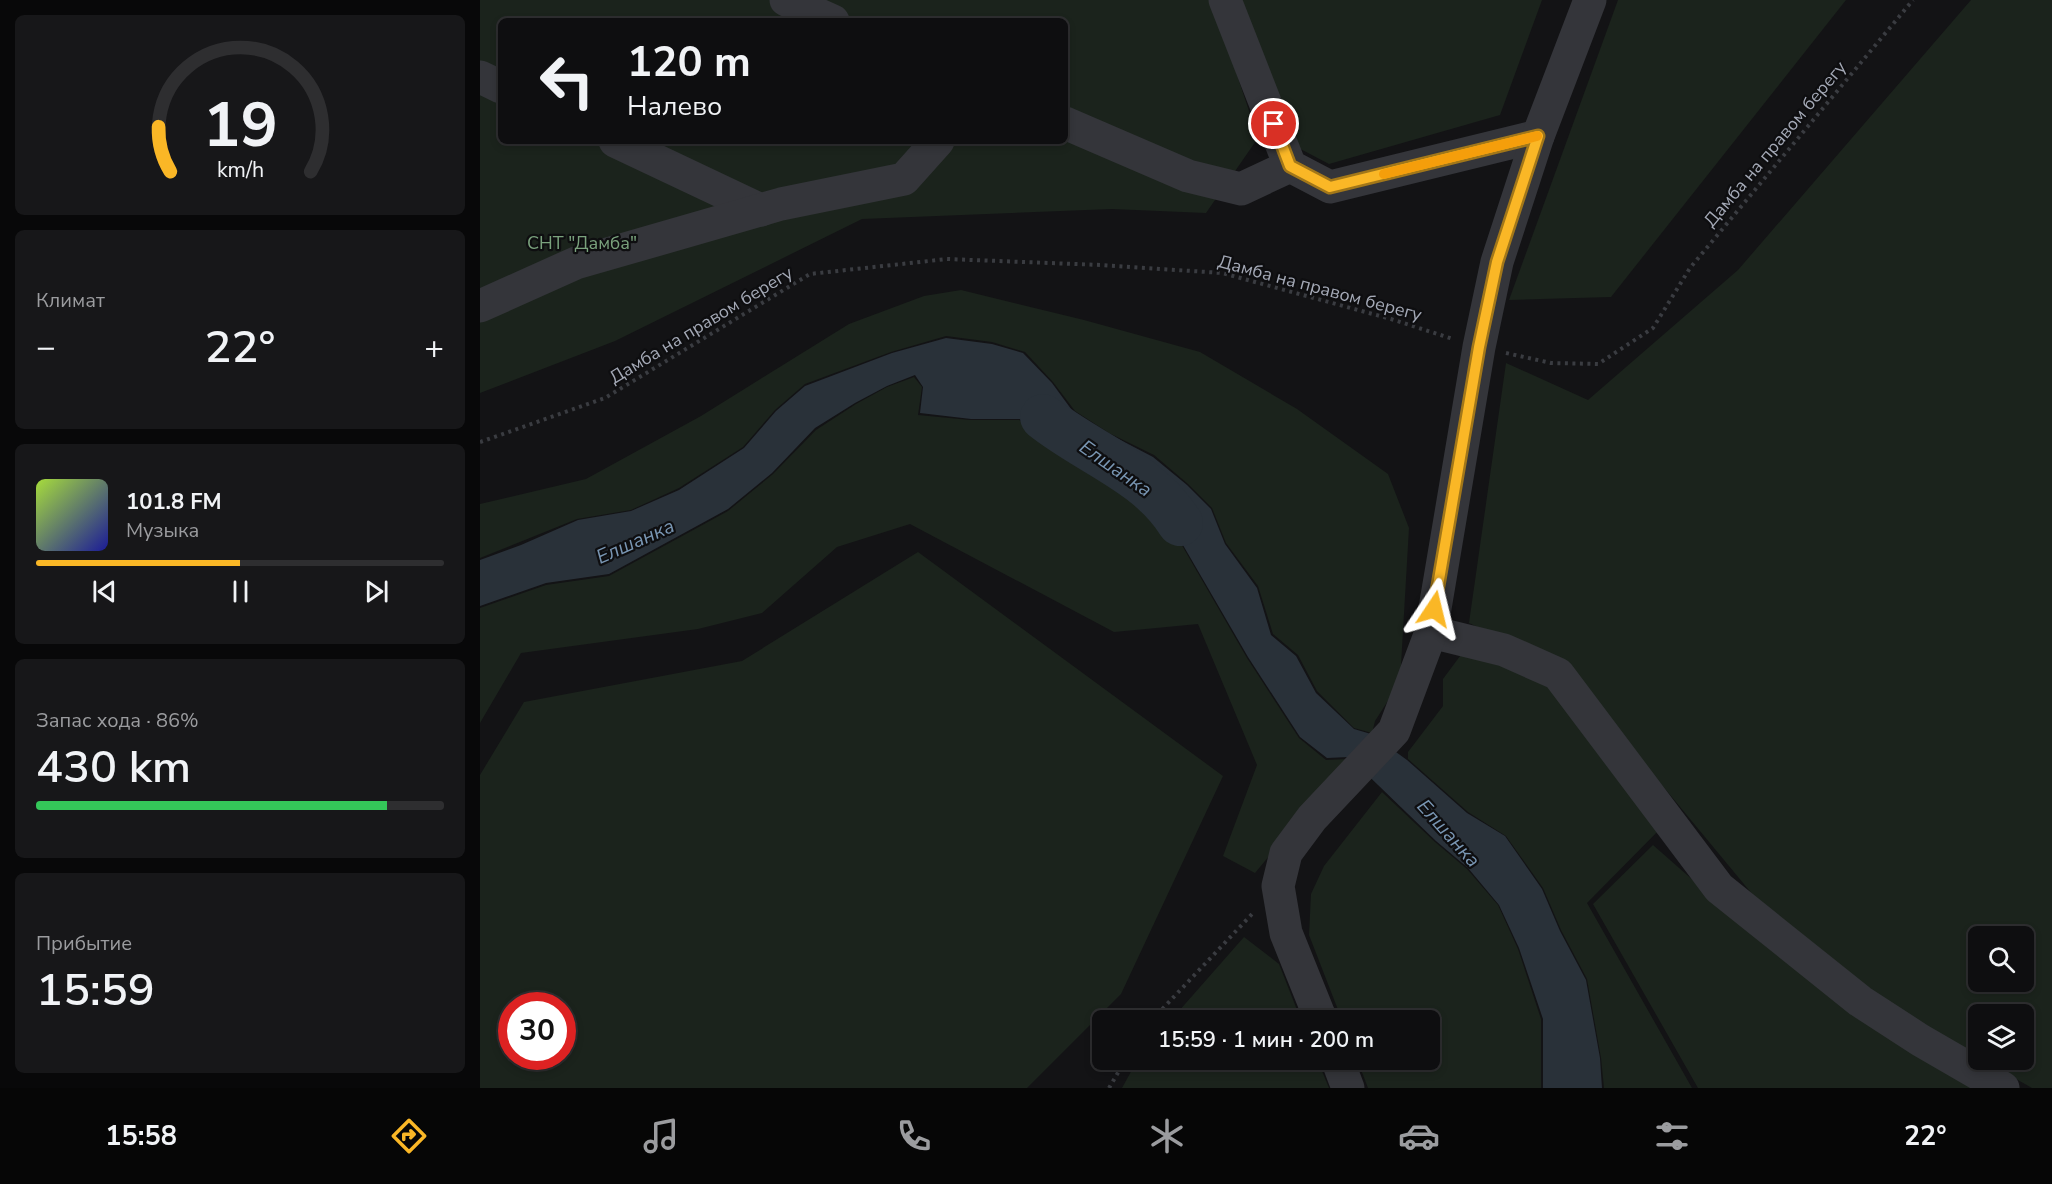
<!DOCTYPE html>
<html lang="ru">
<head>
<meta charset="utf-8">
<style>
  :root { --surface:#0e0e10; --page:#171719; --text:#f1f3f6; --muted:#9b9c9f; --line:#2e2e30; --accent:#fab726 }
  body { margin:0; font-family:"Nunito Sans",sans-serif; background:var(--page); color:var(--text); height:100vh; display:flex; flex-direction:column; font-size:22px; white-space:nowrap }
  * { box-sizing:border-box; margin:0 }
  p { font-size:20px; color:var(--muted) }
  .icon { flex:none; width:33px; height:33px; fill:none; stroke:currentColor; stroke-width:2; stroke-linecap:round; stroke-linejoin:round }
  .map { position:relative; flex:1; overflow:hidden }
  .drawer { display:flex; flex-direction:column; gap:15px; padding:15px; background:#080809; width:480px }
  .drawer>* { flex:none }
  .hud { position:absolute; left:18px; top:18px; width:570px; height:126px; border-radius:9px; box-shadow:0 3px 9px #0003,0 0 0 2px var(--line); background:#0e0e10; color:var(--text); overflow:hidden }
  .fabs { position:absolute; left:1488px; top:926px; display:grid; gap:12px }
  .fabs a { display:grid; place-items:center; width:66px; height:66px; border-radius:9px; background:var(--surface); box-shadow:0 3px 9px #0003,0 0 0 2px var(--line); font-size:30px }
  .speed { position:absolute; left:18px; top:992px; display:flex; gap:12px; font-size:30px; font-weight:700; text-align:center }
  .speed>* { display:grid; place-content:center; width:78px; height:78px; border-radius:50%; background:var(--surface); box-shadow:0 3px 9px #0003,0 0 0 2px var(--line); line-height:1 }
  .speed .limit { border:9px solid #d22; background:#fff; color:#111 }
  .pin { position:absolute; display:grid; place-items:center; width:51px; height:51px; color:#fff; margin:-26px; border:3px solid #fff; border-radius:50%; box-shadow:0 2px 6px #0007 }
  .me { position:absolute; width:66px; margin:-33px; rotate:10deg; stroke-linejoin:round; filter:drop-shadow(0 0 4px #0008) }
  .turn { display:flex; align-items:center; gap:21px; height:126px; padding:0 30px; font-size:27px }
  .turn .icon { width:78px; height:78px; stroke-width:2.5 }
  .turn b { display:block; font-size:42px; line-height:51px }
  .big { font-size:45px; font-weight:600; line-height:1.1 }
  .drawer .widget { flex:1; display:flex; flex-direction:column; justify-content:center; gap:9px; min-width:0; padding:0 21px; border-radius:9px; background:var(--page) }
  .drawer .dial { align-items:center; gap:0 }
  .dial svg { height:156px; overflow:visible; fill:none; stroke:var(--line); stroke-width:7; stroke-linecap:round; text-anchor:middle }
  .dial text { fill:var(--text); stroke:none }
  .song { display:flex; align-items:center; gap:18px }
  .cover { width:72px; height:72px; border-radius:9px; background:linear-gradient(135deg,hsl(80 70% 55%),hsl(240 70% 35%)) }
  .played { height:6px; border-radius:3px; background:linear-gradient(90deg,var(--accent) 50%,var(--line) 50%) }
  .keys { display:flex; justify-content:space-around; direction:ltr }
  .heat { display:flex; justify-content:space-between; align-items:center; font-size:33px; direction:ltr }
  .charge { height:9px; border-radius:4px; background:linear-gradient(90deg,#34c759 86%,var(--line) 0) }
  .trip { position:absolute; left:612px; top:1010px; width:348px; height:60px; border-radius:9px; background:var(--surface); box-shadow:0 3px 9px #0003,0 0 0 2px var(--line); font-weight:600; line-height:60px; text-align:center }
  .dock { display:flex; height:96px; justify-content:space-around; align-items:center; background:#060606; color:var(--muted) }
  .dock .icon { width:42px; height:42px }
  .dock .selected { color:var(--accent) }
  .dock b { font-size:27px; color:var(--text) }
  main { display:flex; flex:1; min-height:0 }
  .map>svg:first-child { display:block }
  .green { fill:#1b231c; fill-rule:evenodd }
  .water { fill:#293139 }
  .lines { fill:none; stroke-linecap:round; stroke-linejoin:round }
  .river { stroke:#293139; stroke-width:46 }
  .path { stroke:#3a3c41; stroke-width:4; stroke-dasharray:3 4.5; stroke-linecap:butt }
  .minor { stroke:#34353a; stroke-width:33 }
  .route-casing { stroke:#a27719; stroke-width:15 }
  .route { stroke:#fab726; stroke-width:10 }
  .slow { stroke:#f59e0b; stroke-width:10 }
  .labels { text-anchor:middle; stroke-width:4.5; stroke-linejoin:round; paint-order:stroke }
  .street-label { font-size:18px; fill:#a4a9b6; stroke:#0e0e10 }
  .park-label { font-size:18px; fill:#7aa27d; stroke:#0e0e10 }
  .water-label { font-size:20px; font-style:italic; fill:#7996b3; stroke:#0e0e10 }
</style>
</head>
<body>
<main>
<section class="drawer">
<div class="widget dial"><svg viewBox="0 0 100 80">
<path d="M14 69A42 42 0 1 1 86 69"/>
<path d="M14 69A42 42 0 0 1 8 46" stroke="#fab726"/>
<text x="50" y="56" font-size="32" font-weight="700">19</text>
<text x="50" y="72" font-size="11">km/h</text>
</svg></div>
<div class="widget"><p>Климат</p>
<div class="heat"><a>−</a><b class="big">22°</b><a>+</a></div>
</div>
<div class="widget">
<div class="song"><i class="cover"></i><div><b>101.8 FM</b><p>Музыка</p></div></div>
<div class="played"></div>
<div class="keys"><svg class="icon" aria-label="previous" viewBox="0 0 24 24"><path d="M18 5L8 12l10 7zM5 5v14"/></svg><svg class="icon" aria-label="pause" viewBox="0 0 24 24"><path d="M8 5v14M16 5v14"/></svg><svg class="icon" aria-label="next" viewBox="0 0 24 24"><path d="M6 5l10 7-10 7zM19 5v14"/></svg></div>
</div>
<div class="widget"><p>Запас хода · 86%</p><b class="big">430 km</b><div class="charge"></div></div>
<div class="widget"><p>Прибытие</p><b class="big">15:59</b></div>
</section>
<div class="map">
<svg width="1572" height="1088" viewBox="0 0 1572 1088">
  <rect width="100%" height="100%" fill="#131315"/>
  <g class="green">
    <path d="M0,0H732L778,138L726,213L632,209L382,219L135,341L0,393ZM21,21H585V141H21Z"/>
    <path d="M755,0H1062L1020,115L849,164L811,144Z"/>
    <path d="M1138,0H1366L1131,297L1029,300Z"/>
    <path d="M1491,0H1572V1088H1552L1501,1059H1544V1014H1498V1057L1419,1012L1273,895L1085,668L989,623L1026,363L1108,400L1258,270ZM1498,936H1544V981H1498Z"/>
    <path d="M481,290L604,320L720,352L817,409L908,474L929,528L920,682L895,721L892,733L874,728L837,691L818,655L793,634L778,586L746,543L732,508L708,484L674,455L629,433L595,411L573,382L545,352L512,342L466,336L411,352L325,384L295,410L263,447L199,488L151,510L97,519L0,558V504L106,479L221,416L369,324L444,296Z"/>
    <path d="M434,377L442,387L438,415L490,420H539L583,437L628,458L670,490L767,658L819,738L846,760L869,759L775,873L743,856L777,765L718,624L634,632L430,524L357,547L282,613L218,629L41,653L0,723V608L66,585L129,576L248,511L293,474L336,430L376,404L407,387Z"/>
    <path d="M438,552L743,776L641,994L547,1088H0V775L44,702L262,661ZM32,1005H82V1056H32Z"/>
    <path d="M986,648L1072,689L1182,827L1107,903L1212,1088H1124L1121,1058L1107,979L1081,930L1063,888L1026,836L988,812L928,759V752L963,706V679Z"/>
    <path d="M902,792L955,842L987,869L1018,905L1038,949L1061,1019V1088H888L877,1059H950V1020H862L829,935L831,894L844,866Z"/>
    <path d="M1173,845L1257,919L1499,1088H1218L1113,904Z"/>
    <path d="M764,937L799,964L821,1020H691Z"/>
    <path d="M658,1059H837L849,1088H642Z"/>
  </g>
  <path class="water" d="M466,338L512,344L543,353L572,383L594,413L629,434L673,457L707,485L731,509L745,544L777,588L791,635L816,656L836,693L874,729L891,734L927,760L987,813L1025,836L1062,889L1080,931L1106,980L1120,1058L1122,1088H1063V1019L1039,948L1019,905L988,868L956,841L869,757L847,758L820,737L768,657L671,490L629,457L584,436L540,419H491L440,413L443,387L435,375L407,386L375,403L335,428L292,473L248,509L129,574L66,583L0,606V560L41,545L98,520L151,511L199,490L264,448L296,411L325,386L412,353Z"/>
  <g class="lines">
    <path class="river" d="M563,417C608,453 668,472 700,523"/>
    <g class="path">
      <path d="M1026,353L1071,363L1118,364L1173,328L1210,268L1433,0"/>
      <path d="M0,442L125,398L330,274L467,259L621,265L742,273L911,319L973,339"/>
      <path d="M672,1020L773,913"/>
      <path d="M629,1088L646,1059"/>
    </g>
    <g class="minor">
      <path d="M306,0L353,21"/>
      <path d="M745,0L810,166L850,187L1058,136"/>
      <path d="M0,77L21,87"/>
      <path d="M585,123L708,176L761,189L810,166"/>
      <path d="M135,141L281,210"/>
      <path d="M0,306L96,263L301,204L424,179L458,141"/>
      <path d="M951,632L1024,650L1078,674L1239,888L1380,1001L1440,1040L1523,1088"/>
      <path d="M841,1020L806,933L798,886L806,853L832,818L914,731L951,632L999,347L1017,262L1058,136L1110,0"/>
      <path d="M857,1059L868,1088"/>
    </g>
  </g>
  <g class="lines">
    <g class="route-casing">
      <path id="route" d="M794,124L810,166L850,187L1058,136L1017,262L999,347L954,609"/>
    </g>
    <use href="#route" class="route"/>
    <path class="slow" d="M904,174L1057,136"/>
  </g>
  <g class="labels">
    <g class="street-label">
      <text transform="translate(1295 144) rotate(-50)" y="6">Дамба на правом берегу</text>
      <text transform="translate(840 288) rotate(15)" y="6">Дамба на правом берегу</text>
      <text transform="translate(221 325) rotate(-31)" y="6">Дамба на правом берегу</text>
    </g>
    <g class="park-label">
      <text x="102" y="249">СНТ "Дамба"</text>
    </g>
    <g class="water-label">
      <text transform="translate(636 468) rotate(35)" y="7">Елшанка</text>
      <text transform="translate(155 541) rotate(-24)" y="7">Елшанка</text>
      <text transform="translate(969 833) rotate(48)" y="7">Елшанка</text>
    </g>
  </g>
</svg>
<div class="fabs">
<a><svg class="icon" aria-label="search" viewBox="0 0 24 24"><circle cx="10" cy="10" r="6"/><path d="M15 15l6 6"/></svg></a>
<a><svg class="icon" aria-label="layers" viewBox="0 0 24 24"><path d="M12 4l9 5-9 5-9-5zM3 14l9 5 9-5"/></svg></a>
</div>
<div class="speed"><div class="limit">30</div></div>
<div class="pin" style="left:794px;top:124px;background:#d93025"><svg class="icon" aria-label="arrive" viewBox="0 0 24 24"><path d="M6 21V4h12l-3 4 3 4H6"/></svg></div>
<svg class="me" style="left:954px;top:609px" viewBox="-20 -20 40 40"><path d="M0-17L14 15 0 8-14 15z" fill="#fab726" stroke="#fff" stroke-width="4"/></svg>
<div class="trip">15:59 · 1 мин · 200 m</div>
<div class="hud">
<div class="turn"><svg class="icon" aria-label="left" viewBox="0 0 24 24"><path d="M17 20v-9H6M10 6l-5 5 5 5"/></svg><div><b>120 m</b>Налево</div></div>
</div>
</div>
</main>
<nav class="dock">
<b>15:58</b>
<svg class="icon selected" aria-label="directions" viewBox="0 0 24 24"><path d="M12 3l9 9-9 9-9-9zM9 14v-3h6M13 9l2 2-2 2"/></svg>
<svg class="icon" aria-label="music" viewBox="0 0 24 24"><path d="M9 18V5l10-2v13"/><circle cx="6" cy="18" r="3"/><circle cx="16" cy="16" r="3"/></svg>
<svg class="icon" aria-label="phone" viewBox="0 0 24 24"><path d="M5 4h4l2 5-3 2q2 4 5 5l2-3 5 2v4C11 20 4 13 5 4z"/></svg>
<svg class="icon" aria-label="climate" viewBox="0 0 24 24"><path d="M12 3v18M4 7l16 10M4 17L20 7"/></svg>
<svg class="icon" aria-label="car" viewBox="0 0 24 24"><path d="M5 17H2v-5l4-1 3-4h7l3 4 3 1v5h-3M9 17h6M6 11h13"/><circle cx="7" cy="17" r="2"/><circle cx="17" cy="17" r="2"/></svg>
<svg class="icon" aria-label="filters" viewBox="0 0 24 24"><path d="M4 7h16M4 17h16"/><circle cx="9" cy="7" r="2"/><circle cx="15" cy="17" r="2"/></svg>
<b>22°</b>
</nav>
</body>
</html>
